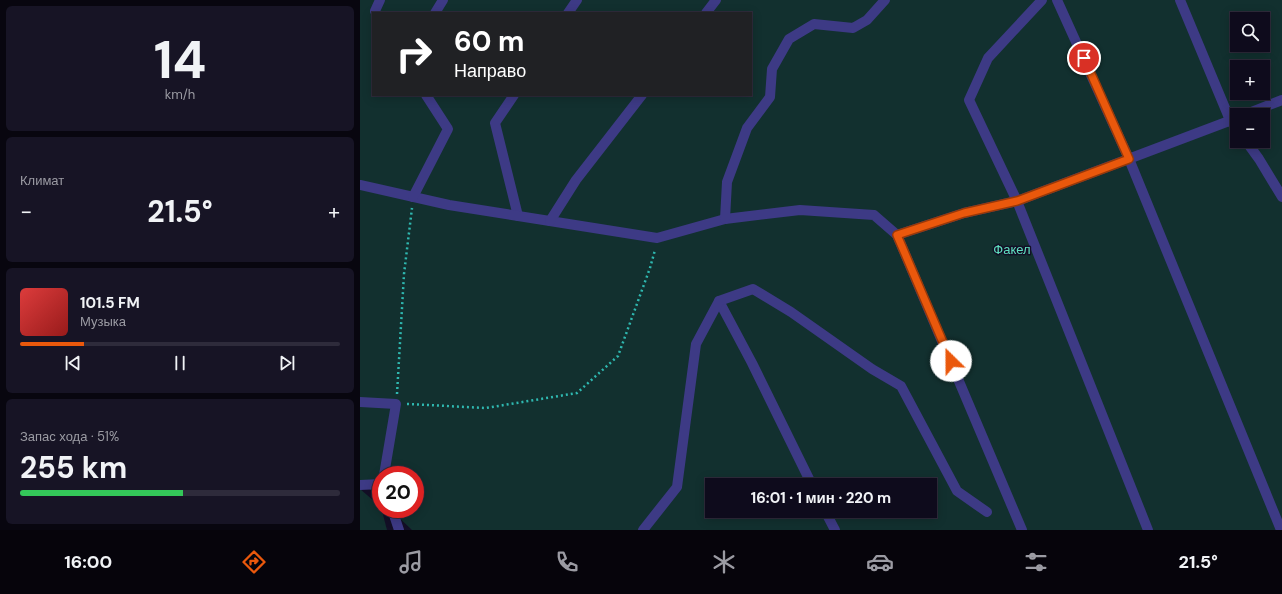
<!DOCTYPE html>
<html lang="ru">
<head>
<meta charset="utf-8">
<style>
  :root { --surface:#0e0b1c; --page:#171425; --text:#f1f3f6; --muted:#9b9ba3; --line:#2e2b3b; --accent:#ea580c }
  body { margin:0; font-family:"DM Sans",sans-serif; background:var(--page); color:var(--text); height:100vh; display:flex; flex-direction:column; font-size:15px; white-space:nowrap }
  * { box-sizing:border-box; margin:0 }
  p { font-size:13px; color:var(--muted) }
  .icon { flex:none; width:22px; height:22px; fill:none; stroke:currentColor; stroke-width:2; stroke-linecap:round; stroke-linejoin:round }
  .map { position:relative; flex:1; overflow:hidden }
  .drawer { display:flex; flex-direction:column; gap:6px; padding:6px; background:#08060f; width:360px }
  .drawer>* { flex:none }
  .banner { position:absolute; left:12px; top:12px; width:380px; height:84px; border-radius:0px; box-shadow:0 2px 10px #0003,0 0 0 1px var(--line); background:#202124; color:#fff; overflow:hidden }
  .buttons { position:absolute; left:870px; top:12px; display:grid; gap:8px }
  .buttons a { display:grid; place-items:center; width:40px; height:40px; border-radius:0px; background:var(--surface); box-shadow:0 2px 10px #0003,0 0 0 1px var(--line); font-size:20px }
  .speed { position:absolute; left:12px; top:466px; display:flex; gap:8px; font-size:20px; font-weight:700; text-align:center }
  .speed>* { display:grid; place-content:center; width:52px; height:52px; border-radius:50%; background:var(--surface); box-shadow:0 2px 10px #0003,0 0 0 1px var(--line); line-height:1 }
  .speed .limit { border:6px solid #d22; background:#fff; color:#111 }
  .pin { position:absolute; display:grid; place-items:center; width:34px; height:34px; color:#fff; margin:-17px; border:2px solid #fff; border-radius:50%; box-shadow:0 1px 4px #0007 }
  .me { position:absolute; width:44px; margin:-22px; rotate:337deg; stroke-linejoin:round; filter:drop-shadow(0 0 3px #0008) }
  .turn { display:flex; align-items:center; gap:14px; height:84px; padding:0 16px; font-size:18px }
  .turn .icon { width:52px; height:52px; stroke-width:2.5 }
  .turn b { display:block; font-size:28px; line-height:34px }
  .big { font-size:30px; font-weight:700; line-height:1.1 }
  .drawer .widget { flex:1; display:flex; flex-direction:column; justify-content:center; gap:6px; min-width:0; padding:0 14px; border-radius:6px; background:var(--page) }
  .drawer .dial { align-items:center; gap:0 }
  .dial b { font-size:52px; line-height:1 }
  .song { display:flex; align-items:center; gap:12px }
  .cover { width:48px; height:48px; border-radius:6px; background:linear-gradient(135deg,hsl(0 70% 55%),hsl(0 70% 35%)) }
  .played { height:4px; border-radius:2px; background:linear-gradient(90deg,var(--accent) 20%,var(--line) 20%) }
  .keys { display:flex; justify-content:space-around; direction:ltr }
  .heat { display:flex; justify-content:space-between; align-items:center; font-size:22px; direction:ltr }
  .charge { height:6px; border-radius:3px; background:linear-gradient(90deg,#34c759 51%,var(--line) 0) }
  .trip { position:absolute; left:345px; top:478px; width:232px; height:40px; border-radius:0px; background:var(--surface); box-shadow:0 2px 10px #0003,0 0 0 1px var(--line); font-weight:700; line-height:40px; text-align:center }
  .tabs { display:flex; height:64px; justify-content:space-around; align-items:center; background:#06040b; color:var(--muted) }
  .tabs .icon { width:28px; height:28px }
  .tabs .selected { color:var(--accent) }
  .tabs b { font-size:18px; color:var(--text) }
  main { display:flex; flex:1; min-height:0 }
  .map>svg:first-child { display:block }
  .green { fill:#12302f; fill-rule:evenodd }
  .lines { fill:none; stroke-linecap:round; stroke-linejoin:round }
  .path { stroke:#2fb8b0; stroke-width:2.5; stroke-dasharray:2 3; stroke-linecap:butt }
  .minor { stroke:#3d3a85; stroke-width:10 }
  .route-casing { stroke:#983908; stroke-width:10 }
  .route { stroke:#ea580c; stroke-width:7 }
  .labels { text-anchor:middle; stroke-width:3; stroke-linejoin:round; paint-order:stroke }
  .park-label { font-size:13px; fill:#5fe0c0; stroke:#130f26 }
</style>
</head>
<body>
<main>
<section class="drawer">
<div class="widget dial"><b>14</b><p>km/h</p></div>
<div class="widget"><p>Климат</p>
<div class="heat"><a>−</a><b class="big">21.5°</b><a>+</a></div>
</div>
<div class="widget">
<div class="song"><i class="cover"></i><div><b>101.5 FM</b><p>Музыка</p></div></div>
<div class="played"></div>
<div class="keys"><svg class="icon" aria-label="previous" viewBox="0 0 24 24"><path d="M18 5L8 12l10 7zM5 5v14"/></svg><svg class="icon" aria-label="pause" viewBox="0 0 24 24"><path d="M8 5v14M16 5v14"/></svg><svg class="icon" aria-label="next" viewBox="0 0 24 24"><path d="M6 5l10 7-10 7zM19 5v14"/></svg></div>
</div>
<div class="widget"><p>Запас хода · 51%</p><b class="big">255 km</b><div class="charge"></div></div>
</section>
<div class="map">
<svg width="922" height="530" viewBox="0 0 922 530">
  <rect width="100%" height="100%" fill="#130f26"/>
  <g class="green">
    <path d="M0,0H922V530H52L30,509H55V475H21V500L0,480ZM13,13H391V95H13ZM877,19H903V45H877ZM877,67H903V93H877ZM877,115H903V141H877ZM352,485H570V511H352Z"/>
    <path d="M0,489L21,507L27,530H0Z"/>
  </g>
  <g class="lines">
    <g class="path">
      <path d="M37,394L44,274L52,208"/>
      <path d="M47,404L126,408L217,393L258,356L290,268L295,250"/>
    </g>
    <g class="minor">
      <path d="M682,0L628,58L609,100L657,201L788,530"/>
      <path d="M697,0L769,159L921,530"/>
      <path d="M820,0L870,120L877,130"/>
      <path d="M16,13L15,11L20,0"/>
      <path d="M75,13L83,0"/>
      <path d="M208,13L217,0"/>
      <path d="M346,13L356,0"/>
      <path d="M154,95L135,123L158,216"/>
      <path d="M884,115L922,100"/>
      <path d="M886,141L899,159L922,197"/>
      <path d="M0,185L89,205L297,238L365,219L440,210L514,215L537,235L662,530"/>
      <path d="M53,197L88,129L66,95"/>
      <path d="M365,219L367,182L387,128L410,97L412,69L429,39L454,24L493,28L507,20L525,0"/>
      <path d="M190,221L216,180L282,95"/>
      <path d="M537,235L604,213L657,201L877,118"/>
      <path d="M359,301L392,363L452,485"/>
      <path d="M0,402L36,404L24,475"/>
      <path d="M0,485L21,484"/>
      <path d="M32,509L39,530"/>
      <path d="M465,511L475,530"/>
      <path d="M283,530L317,487L336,344L359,301L393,289L431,312L512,369L541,386L597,491L627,512"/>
    </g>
  </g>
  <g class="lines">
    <g class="route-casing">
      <path id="route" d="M591,361L537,235L604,213L657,201L769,159L724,58"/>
    </g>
    <use href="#route" class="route"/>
  </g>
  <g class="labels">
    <g class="park-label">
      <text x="652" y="254">Факел</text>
    </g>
  </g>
</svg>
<div class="buttons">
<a><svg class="icon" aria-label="search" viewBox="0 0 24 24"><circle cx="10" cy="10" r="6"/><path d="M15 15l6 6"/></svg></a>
<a>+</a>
<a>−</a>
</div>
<div class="speed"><div class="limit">20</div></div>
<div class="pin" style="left:724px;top:58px;background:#d93025"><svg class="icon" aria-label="arrive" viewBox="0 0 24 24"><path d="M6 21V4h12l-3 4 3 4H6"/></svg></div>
<svg class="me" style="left:591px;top:361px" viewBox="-20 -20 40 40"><circle r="19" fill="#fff"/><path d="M0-13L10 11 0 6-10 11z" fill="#ea580c"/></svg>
<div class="trip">16:01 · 1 мин · 220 m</div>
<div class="banner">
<div class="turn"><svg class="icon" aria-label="right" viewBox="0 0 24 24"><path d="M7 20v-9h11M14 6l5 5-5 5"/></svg><div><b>60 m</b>Направо</div></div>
</div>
</div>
</main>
<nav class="tabs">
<b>16:00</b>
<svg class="icon selected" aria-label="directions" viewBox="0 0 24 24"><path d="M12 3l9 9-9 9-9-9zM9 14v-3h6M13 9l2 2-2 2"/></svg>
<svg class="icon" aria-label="music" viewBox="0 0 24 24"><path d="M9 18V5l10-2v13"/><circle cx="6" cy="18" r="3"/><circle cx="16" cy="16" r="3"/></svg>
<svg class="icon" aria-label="phone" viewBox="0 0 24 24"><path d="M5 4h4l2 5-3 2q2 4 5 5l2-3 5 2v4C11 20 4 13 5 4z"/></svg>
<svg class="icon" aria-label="climate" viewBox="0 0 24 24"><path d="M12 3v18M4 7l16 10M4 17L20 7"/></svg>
<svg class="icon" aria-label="car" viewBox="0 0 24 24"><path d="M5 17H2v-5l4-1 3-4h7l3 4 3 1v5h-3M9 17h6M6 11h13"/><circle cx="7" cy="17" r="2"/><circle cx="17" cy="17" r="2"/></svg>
<svg class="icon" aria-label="filters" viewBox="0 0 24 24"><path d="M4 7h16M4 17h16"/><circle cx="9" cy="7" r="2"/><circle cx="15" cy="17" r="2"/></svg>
<b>21.5°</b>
</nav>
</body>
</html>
